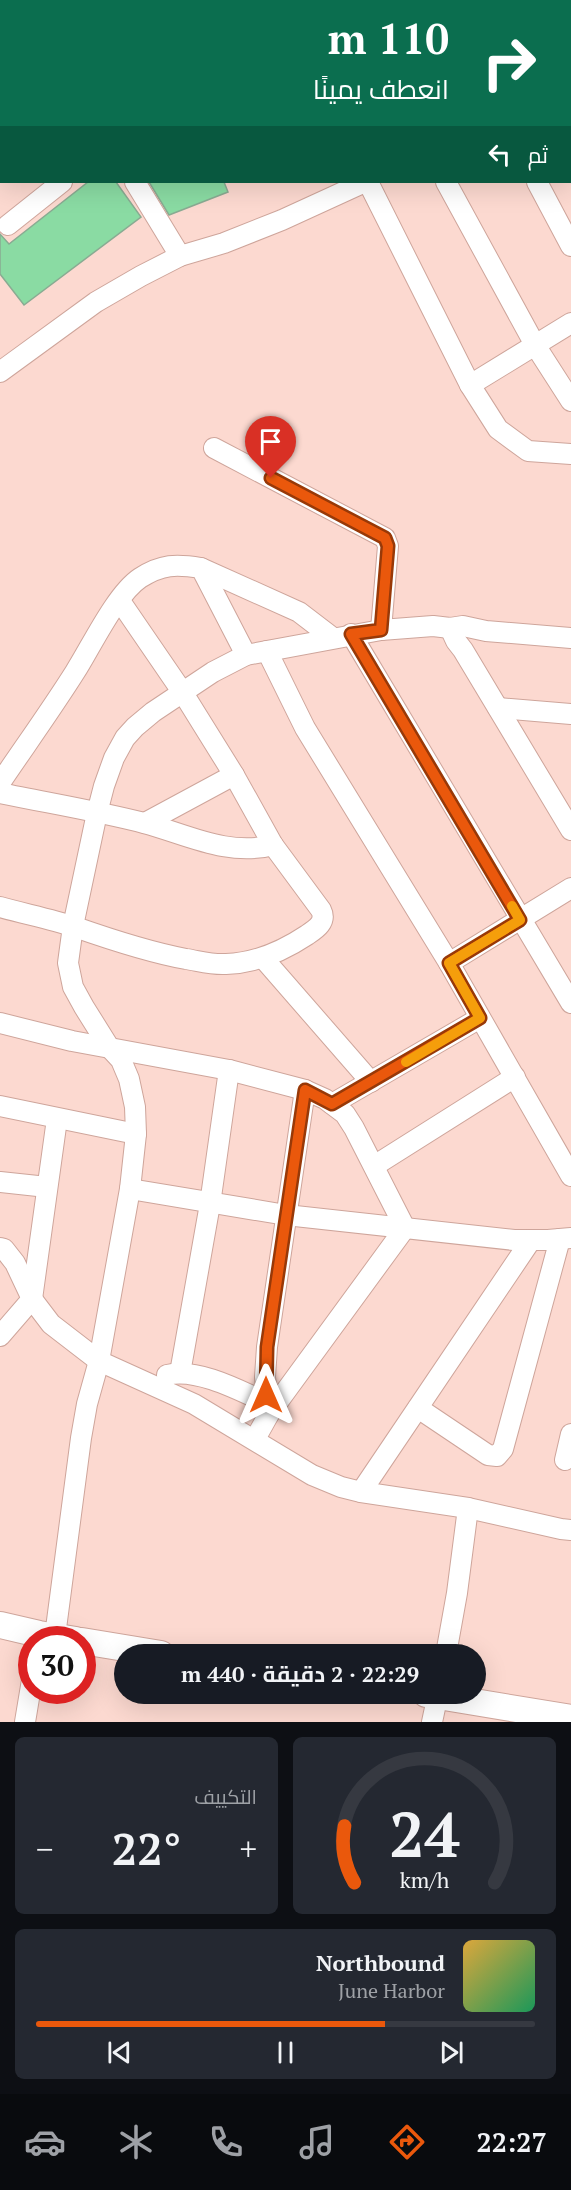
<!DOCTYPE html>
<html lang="ar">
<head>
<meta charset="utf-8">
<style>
  :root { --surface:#171b24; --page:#242831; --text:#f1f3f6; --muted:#9ea1a6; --line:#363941; --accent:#ea580c }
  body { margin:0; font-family:"PT Serif",Cairo,serif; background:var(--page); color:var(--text); direction:rtl; height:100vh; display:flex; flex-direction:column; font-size:22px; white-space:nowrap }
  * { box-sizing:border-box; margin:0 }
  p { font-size:20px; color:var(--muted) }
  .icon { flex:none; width:33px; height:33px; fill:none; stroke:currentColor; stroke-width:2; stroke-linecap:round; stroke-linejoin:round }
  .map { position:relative; height:1722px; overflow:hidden; direction:ltr }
  .panel { display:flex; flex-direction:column; gap:15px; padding:15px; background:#0d0f14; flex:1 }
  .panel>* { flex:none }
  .hud { position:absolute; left:0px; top:0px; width:572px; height:183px; box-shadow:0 6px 24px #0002; direction:rtl; background:#0b6e4f; color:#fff; overflow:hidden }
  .speed { position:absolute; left:18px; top:1626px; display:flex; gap:12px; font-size:30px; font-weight:700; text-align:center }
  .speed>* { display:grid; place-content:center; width:78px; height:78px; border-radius:50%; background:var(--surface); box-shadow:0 6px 24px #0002; line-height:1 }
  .speed .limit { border:9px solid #d22; background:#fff; color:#111 }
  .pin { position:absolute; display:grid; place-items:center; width:51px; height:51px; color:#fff; margin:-62px -26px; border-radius:50% 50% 50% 0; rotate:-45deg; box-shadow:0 0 6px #0007 }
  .pin .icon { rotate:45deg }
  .me { position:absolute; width:66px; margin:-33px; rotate:0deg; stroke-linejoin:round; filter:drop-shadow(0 0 4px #0008) }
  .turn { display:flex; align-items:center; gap:21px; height:126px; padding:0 24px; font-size:27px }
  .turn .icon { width:78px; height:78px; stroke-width:2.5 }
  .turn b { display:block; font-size:42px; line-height:51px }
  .then { display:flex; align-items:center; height:57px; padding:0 24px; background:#0003; gap:12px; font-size:22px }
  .big { font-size:45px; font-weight:700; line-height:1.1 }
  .panel .card { flex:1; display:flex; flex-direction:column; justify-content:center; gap:9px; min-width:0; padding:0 21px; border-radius:9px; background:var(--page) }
  .panel .dial { align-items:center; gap:0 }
  .dial svg { height:156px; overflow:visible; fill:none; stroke:var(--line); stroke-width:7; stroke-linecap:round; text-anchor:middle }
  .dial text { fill:var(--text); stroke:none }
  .song { display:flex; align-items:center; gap:18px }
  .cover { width:72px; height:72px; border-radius:9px; background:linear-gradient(135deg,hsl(40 70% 55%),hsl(150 70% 35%)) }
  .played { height:6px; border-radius:3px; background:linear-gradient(90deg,var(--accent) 70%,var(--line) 70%) }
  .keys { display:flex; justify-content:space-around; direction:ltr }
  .heat { display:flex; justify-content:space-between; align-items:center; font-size:33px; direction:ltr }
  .panel .tiles { flex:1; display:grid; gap:15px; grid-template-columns:1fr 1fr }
  .card:last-child { grid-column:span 2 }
  .trip { position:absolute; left:114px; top:1644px; width:372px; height:60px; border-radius:30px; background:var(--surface); box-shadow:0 6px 24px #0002; font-weight:700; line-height:60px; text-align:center; direction:rtl }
  .menu { display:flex; height:96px; justify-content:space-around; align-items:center; background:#090b0e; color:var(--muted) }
  .menu .icon { width:42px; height:42px }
  .menu .selected { color:var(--accent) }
  .menu b { font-size:27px; color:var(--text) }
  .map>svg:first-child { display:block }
  .building { fill:#8adba3; stroke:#89ab92; stroke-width:1.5 }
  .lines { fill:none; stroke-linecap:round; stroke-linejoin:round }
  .minor-casing { stroke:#cea59b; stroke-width:22 }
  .tertiary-casing { stroke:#cea59b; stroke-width:28 }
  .minor { stroke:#fff; stroke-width:20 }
  .tertiary { stroke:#fff; stroke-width:26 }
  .route-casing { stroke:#983908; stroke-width:15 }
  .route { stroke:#ea580c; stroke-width:10 }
  .slow { stroke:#f59e0b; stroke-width:10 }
</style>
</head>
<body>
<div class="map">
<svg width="571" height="1722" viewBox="0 0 571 1722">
  <rect width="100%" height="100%" fill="#fcd9d0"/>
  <g class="building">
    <path d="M88,182H116L141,217L24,305L0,274V234L9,244Z"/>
    <path d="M149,182H224L228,192L169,215Z"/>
  </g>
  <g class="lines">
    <g class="minor-casing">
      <g id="minor">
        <path d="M235,0L236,2"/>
        <path d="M528,0L529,2"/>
        <path d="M95,2L96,0"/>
        <path d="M256,2L258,0"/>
        <path d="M570,73H571"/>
        <path d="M570,89L571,92"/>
        <path d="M0,96L2,94"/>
        <path d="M135,182L180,256"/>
        <path d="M368,182L470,385L498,429L528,451L571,454"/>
        <path d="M446,182L535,345L571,401"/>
        <path d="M537,182L571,246"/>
        <path d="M8,225L62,182"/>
        <path d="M0,372L96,302L141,276L180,256L224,243L282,220L365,182"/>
        <path d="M470,385L571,323"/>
        <path d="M214,448L385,538L388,546L381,630"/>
        <path d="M201,568L299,612L333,638"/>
        <path d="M450,628L456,641L463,650L571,830"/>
        <path d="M351,634L571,1003"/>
        <path d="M267,651L305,728L449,963L571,1176"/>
        <path d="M498,708L571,714"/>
        <path d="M0,783C25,746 51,710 75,672C91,647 116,594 140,578C162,564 176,564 201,568L246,655"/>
        <path d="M0,793C48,803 97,811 144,823C186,834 228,857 273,845"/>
        <path d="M145,823L234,775"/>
        <path d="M0,907C25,914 51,919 75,927C112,940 148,952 186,959C199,961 212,965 226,964C256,963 283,951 307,935C316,929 327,922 321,910L273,845L234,775L183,693L120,601"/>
        <path d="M263,958L371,1082"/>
        <path d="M449,963L571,888"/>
        <path d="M0,1023L72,1041L229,1070L305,1090L325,1099L345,1114L354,1128L405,1228L269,1414L255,1439"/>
        <path d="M332,1104L480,1018"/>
        <path d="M0,1106L136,1134"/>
        <path d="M374,1166L515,1077"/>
        <path d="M0,1182L47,1187"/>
        <path d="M130,1189L286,1215L514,1240H548L571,1238"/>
        <path d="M0,1248L4,1249L15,1263L32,1299L51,1324L99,1361L194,1404L312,1475L341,1487L361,1492L468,1508L561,1529L571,1530"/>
        <path d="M0,1336L32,1299L57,1119"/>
        <path d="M180,1373L210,1204L229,1070"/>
        <path d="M167,1375C196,1367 241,1391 267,1403"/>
        <path d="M418,1408L488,1455L497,1456L503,1449L560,1239"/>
        <path d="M269,1414L265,1377L267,1347L305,1090"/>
        <path d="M565,1460L571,1434"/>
        <path d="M361,1492L531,1240"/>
        <path d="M55,1636L81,1438L87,1404L99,1361L130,1189L136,1134L135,1107L129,1079L121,1060L109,1047L84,1007L73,987L68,963L73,926L97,813L104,786L114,758L125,738L135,727L153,712L213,672L246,655L381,630L433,626L450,628L463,626L486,631L571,638"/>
        <path d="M446,1654L457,1593L468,1508"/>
        <path d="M25,1722L32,1680"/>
        <path d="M432,1722L438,1694"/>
      </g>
    </g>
    <g class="tertiary-casing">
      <g id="tertiary">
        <path d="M0,1625L39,1634L76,1640"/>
        <path d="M82,1641L161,1654"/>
        <path d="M426,1694L571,1718"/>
      </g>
    </g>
    <use href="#minor" class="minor"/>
    <use href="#tertiary" class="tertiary"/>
  </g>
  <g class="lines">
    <g class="route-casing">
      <path id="route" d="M266,1395L267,1347L305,1090L332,1104L480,1018L449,963L520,920L351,634L381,630L388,546L385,538L271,478"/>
    </g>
    <use href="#route" class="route"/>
    <path class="slow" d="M406,1062L480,1018L449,963L520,920L512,906"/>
  </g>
</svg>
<div class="speed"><div class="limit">30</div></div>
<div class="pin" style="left:271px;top:478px;background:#d93025"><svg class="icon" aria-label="arrive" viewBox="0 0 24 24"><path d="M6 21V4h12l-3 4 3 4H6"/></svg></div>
<svg class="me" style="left:266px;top:1395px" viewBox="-20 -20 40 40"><path d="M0-17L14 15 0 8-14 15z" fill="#ea580c" stroke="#fff" stroke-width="4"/></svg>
<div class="trip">22:29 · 2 دقيقة · 440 m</div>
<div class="hud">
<div class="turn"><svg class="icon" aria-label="right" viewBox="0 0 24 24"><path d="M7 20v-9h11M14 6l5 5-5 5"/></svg><div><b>110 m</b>انعطف يمينًا</div></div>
<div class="then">ثم<svg class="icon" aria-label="left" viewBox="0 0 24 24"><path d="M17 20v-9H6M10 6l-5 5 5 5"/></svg></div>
</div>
</div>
<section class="panel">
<div class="tiles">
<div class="card dial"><svg viewBox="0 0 100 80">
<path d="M14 69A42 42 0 1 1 86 69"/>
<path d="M14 69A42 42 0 0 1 9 40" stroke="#ea580c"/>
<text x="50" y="56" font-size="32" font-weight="700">24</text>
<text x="50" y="72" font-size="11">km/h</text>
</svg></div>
<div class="card"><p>التكييف</p>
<div class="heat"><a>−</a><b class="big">22°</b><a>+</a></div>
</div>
<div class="card">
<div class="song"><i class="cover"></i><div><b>Northbound</b><p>June Harbor</p></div></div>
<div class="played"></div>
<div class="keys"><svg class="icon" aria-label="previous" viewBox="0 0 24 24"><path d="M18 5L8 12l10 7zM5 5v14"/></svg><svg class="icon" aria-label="pause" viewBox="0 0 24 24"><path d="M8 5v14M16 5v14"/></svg><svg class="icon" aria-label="next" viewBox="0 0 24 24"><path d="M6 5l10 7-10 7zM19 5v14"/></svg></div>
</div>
</div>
</section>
<nav class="menu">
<b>22:27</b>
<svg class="icon selected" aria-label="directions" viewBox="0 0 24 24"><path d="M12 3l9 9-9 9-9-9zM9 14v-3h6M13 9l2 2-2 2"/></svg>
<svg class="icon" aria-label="music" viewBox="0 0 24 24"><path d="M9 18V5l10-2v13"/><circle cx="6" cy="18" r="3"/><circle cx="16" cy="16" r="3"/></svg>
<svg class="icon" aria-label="phone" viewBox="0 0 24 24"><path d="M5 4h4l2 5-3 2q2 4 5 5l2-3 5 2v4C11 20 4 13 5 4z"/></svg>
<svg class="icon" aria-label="climate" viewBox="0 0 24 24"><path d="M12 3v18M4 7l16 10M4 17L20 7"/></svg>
<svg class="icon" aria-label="car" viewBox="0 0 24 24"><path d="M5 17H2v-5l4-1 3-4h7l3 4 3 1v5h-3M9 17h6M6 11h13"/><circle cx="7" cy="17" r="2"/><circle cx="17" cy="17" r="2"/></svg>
</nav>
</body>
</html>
